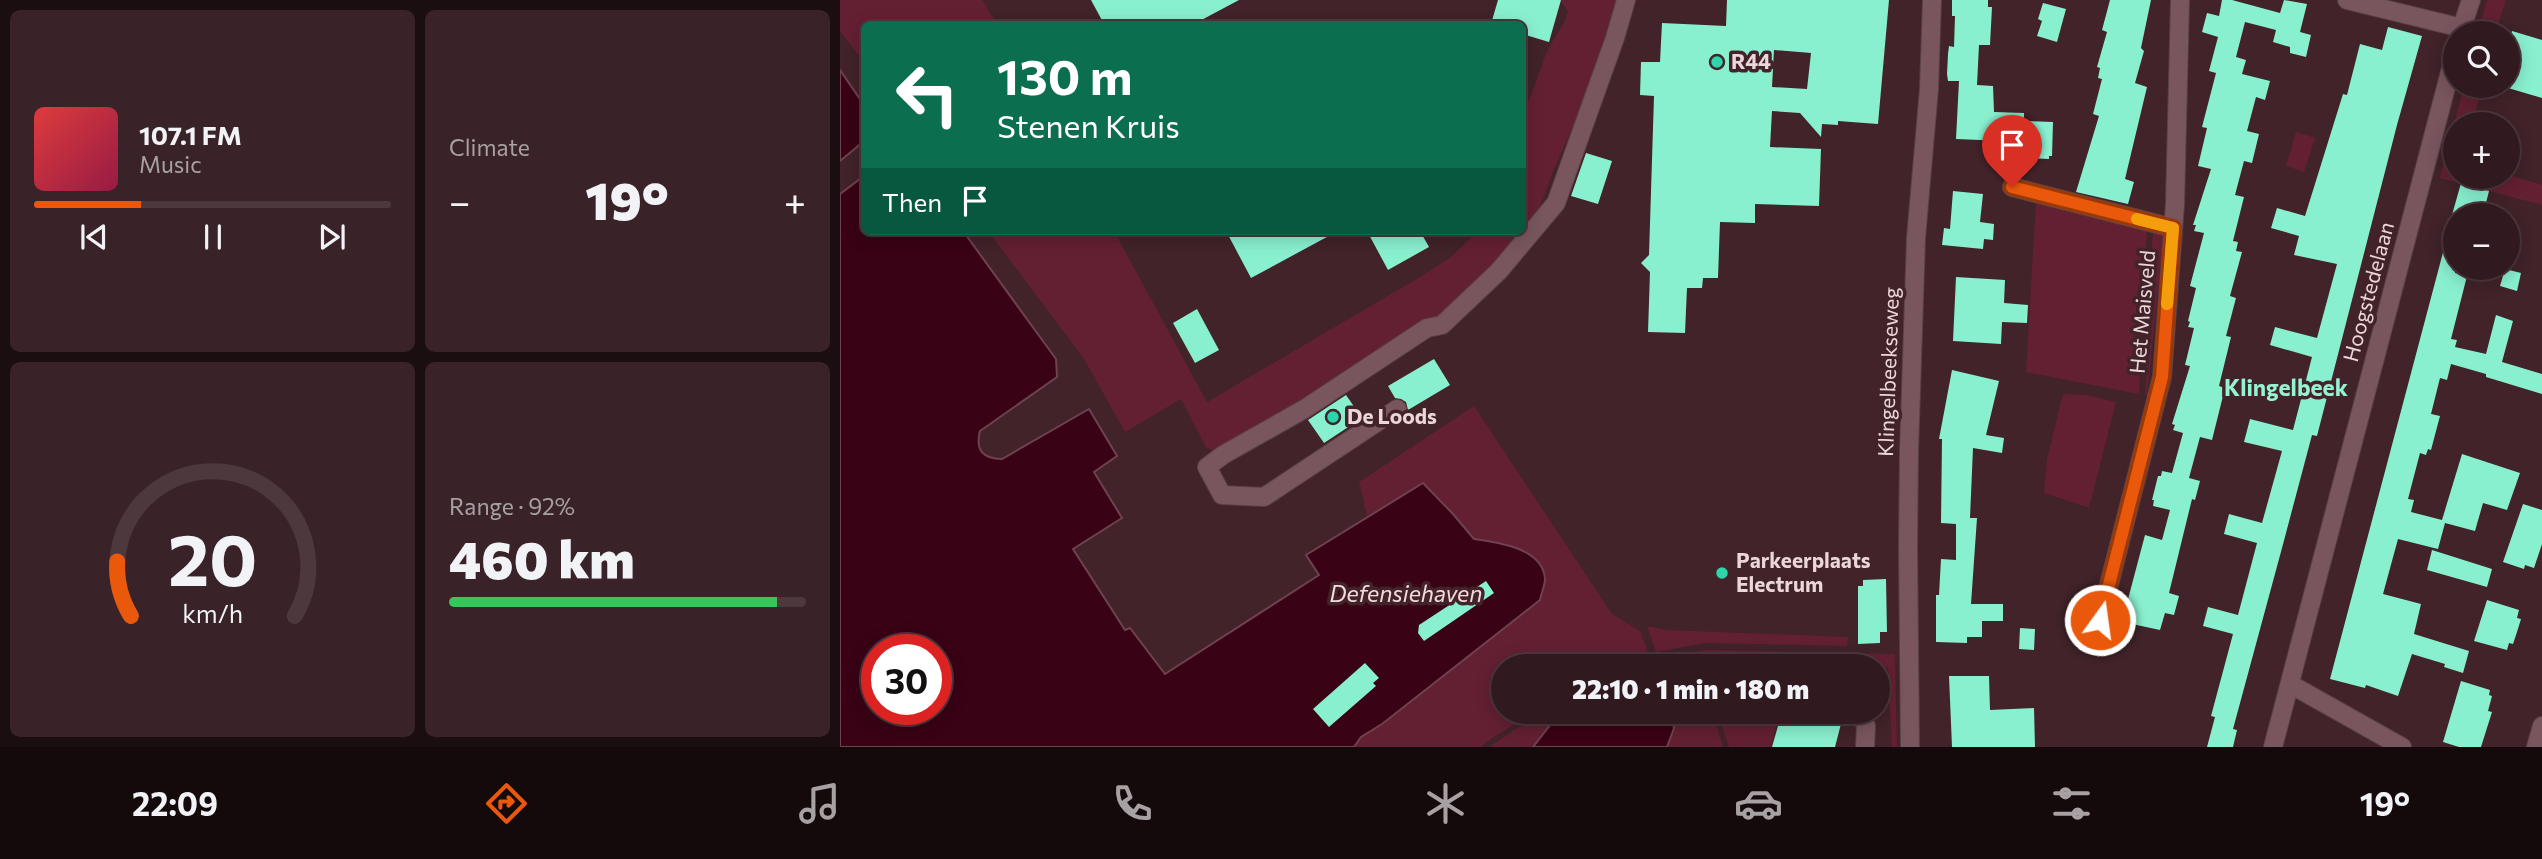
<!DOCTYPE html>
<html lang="en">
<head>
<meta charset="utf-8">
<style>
  :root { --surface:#311a1f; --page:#392328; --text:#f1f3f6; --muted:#a8a1a4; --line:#4c383d; --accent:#ea580c }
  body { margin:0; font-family:Commissioner,sans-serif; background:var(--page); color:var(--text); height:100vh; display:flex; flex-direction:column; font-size:26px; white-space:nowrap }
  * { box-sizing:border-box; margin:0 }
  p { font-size:23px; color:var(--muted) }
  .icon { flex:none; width:38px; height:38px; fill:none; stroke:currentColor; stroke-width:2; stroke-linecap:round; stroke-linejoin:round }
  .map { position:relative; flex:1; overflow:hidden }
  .sheet { display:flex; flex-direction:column; gap:10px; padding:10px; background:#1b0e11; width:840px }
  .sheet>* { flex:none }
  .guide { position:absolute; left:21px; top:21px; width:665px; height:214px; border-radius:10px; box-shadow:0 4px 18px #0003,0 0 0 2px var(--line); background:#0b6e4f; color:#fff; overflow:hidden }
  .controls { position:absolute; left:1603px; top:21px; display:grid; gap:14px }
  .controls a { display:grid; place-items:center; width:77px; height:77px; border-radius:50%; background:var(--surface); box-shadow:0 4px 18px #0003,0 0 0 2px var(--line); font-size:35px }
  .speed { position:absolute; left:21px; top:634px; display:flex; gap:14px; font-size:35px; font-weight:700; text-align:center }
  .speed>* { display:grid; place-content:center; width:91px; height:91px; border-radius:50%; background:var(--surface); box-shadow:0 4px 18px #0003,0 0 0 2px var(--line); line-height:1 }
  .speed .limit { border:10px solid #d22; background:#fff; color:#111 }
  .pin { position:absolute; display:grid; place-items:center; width:60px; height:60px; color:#fff; margin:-72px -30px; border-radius:50% 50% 50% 0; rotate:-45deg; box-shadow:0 0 7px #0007 }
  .pin .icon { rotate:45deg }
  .me { position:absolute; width:77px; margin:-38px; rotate:14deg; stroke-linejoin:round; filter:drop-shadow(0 0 5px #0008) }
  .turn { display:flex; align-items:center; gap:24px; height:147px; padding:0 21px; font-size:32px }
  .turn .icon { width:91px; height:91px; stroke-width:2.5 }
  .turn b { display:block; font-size:49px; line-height:60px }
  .then { display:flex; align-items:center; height:66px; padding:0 21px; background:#0003; gap:14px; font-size:26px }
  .big { font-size:52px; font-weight:800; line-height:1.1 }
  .sheet .widget { flex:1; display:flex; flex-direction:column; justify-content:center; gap:10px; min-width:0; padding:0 24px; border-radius:10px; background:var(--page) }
  .sheet .dial { align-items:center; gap:0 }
  .dial svg { height:182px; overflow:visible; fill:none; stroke:var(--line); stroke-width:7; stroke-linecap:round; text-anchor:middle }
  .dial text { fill:var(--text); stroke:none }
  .song { display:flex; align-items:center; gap:21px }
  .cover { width:84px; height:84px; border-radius:10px; background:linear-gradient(135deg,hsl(0 70% 55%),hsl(340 70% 35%)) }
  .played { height:7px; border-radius:4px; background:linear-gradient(90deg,var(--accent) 30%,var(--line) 30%) }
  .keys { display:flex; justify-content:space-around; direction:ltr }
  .heat { display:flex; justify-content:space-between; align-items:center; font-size:38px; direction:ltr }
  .charge { height:10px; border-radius:5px; background:linear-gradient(90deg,#34c759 92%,var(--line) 0) }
  .sheet .tiles { flex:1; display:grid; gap:10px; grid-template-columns:repeat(2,1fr) }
  .trip { position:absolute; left:651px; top:654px; width:399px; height:70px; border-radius:35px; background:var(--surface); box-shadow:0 4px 18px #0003,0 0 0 2px var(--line); font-weight:800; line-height:70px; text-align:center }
  .dock { display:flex; height:112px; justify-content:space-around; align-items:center; background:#140a0c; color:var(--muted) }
  .dock .icon { width:49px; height:49px }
  .dock .selected { color:var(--accent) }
  .dock b { font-size:32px; color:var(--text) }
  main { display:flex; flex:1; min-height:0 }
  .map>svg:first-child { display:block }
  .green { fill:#632032 }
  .water { fill:#390215; stroke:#6e4250; stroke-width:2; fill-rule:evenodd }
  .building { fill:#89f0cf; fill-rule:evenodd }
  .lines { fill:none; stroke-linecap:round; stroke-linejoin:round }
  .minor-casing { stroke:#594046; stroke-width:20 }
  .minor { stroke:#79565d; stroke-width:18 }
  .route-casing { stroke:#983908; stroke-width:18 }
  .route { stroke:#ea580c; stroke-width:12 }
  .slow { stroke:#f59e0b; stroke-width:12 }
  .poi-dot { fill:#2dd5ab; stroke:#412329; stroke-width:2.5 }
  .labels { text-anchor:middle; stroke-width:7; stroke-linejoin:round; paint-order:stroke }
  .poi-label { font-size:21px; font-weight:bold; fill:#ebd6da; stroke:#412329; text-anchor:start }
  .street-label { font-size:21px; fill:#ebd6da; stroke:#412329 }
  .neighbourhood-label { font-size:23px; font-weight:bold; fill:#95f3d4; stroke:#412329 }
  .water-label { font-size:23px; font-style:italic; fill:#f4dbdf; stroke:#412329 }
</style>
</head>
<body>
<main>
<section class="sheet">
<div class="tiles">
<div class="widget">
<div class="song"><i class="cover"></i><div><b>107.1 FM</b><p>Music</p></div></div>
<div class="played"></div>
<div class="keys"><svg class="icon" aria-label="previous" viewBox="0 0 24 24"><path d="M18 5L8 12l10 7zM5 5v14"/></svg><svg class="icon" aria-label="pause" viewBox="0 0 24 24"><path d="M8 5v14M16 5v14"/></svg><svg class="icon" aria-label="next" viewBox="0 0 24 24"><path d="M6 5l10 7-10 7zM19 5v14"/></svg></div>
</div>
<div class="widget"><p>Climate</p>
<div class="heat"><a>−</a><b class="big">19°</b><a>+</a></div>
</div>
<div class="widget dial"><svg viewBox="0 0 100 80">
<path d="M14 69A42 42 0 1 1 86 69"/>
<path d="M14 69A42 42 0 0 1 8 45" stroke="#ea580c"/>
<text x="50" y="56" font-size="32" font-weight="700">20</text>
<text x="50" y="72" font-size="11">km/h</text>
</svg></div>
<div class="widget"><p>Range · 92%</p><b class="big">460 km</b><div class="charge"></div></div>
</div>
</section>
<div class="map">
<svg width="1702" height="747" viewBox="0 0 1702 747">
  <rect width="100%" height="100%" fill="#412329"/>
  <g class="green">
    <path d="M0,0H142L157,24H24V62L0,31Z"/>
    <path d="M720,0H782L759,68L715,167L700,206L683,230V112C696,90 699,66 710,46C718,31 723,29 728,11Z"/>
    <path d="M1647,0H1666L1655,33H1638Z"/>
    <path d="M1624,86H1642L1633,124H1615V177H1668V175L1700,184L1702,185V205L1600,178Z"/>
    <path d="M1456,132L1475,138L1464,172L1446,166Z"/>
    <path d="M1196,202L1307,226L1299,394L1186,372Z"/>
    <path d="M1313,227L1319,228L1323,241L1307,395H1305Z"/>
    <path d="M148,231H274L367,402L580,277L611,257L638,231H682L666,253L611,309L586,324L479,396L376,453L366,447L341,399L285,432L244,359Z"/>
    <path d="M1223,394L1246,395L1276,402L1249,508L1204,493L1207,459Z"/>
    <path d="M634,406L772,614L800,631L809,654L788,660L789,667H663V712H694L649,740L641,747H514L521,737L542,724L700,600L657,542L634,539L613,514L583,483L527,516L519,482Z"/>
    <path d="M807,626L826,630L1008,637L1007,646L866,643L816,652Z"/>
    <path d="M866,650L1055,654L1057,747H1052L1048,667L1038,671V667H792L839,654Z"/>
    <path d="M710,712H730L711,724L693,747H649L691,719Z"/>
    <path d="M830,712H870L874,718L883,747H827L834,728Z"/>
    <path d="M877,712H940L931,747H889Z"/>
  </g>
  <g class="water">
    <path d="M0,70L24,105V141L0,161Z"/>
    <path d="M24,176V231H123L216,359L217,377L140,431C135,450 143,459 162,459L249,409L277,456L254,472L282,518L233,549L285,630L290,628L325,674L479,575L466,555L583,483L613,514L634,539C657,542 703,548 705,579C705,585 701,594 700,600L542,724L521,737L514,747H0V194ZM37,649H96V709H37Z"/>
    <path d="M730,712H830L834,728L827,747H693L711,724Z"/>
  </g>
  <g class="building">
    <path d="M251,0H399L354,24H264Z"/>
    <path d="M658,0H721L709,42L682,34V24H651Z"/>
    <path d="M887,0H1049L1038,124L998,121V125L982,124L981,137L960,113L932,111L930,147L981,149L979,206L915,204V223L880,222L878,278H863L862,288H847L845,333L808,332L810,272L801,263L809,255L814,96L800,95L801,62H820L822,23L886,26ZM934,50L971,53L967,89L932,87Z"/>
    <path d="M1112,0H1148V7H1152L1150,45H1139L1137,85L1153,86L1154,112L1184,113V121L1213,122L1212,156H1209V159L1163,157L1164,141L1116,139L1119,81H1108L1107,74L1108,54L1109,46L1114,47L1115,16H1112Z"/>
    <path d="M1270,0H1311L1301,48L1304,51L1295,83L1307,87L1285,179L1294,182L1288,204L1236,192L1259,116L1253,114L1262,79L1258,78L1260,68L1257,67L1267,32L1262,30Z"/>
    <path d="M1382,0H1392L1440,13L1444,0L1467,4L1460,32L1471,35L1466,57L1450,53V47L1433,42L1436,30L1405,22L1396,57L1406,60L1402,74L1430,81L1425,100L1416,97L1407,131L1419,134L1412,163L1404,161L1395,195L1404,197L1393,241L1398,242L1396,251L1402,252L1390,296L1396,298L1386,336L1391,337L1379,386L1385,388L1372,440L1360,437L1349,478L1360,481L1355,500L1352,499L1329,593L1339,596L1334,615L1325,613L1320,630L1278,621L1283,602L1287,603L1305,535L1322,540L1330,510L1313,506L1314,500H1312L1318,476H1321L1322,471L1332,473L1343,433L1333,430L1335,425L1332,424L1350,366L1345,365L1354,328L1348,327L1350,322L1348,321L1356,288L1350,286L1364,233L1354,231L1356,225H1353L1371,169L1358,166L1367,128L1362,127L1376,73L1369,71L1378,37L1362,32L1367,13L1379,16Z"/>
    <path d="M1203,3L1226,9L1217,42L1197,36L1202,21L1198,19Z"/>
    <path d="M1548,27L1582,36L1557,125L1477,436L1472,435L1442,548L1393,729L1397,730L1393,747H1367L1375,717L1371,716L1393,634L1363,626L1368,607L1398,615L1417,543L1384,534L1389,514L1422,523L1442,451L1404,442L1410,419L1453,430L1472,357L1430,345L1435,327L1477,338L1497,264L1454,255L1459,236L1431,228L1437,208L1465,216L1503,94L1507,95L1520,44L1542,50Z"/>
    <path d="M1672,31L1702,40V98L1668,88V44Z"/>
    <path d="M746,153L772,161L758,204L731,196Z"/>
    <path d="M1621,183L1649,191L1643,215H1612Z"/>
    <path d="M1113,191L1143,194L1140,222L1154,224L1153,240L1144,239L1143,249L1102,245L1104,228L1110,229Z"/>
    <path d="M1610,226H1615V273L1627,276L1611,339L1617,340L1615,347L1646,354L1656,315L1673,321L1662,362L1702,374V394L1646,377V374L1611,364L1607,380L1600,378L1591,414L1600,416L1591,450L1588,449L1586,455L1580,453L1568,499L1574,500L1571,512L1602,520L1622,454L1680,473L1667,510L1643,503L1635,531L1605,523L1598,549L1558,539L1543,594L1581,604L1574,634L1629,651L1623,673L1604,667L1605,664L1572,654L1558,696L1526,685L1525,688L1490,679Z"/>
    <path d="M386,231H498L411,278Z"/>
    <path d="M527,231H580L589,247L548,270Z"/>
    <path d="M1665,269L1681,273L1677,291L1660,286Z"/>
    <path d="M1116,277L1165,280L1164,303L1188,305L1187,323L1162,322L1161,344L1113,341Z"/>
    <path d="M357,309L379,350L355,363L333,323Z"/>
    <path d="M594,359L610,385L568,410L566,402L561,399L555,398L548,386Z"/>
    <path d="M1112,370L1159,381L1146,435L1164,438L1162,453L1133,448L1130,518H1137L1131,604H1163V621H1142V637H1127V643L1096,642V595H1099L1101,559L1116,560V524L1101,523L1102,439H1099Z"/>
    <path d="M506,395L522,418L484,443L468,420Z"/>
    <path d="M1683,504L1702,510V544L1694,568L1685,565L1684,569L1663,562Z"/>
    <path d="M1592,550L1652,569L1647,587L1587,570Z"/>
    <path d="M1046,579L1047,632H1040V643L1018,644V586H1023V580Z"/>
    <path d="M646,581L654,593L584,641L578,633L579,625Z"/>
    <path d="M1647,600L1679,610L1677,618L1681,619L1677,632L1673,644L1669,643L1667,650L1634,641Z"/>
    <path d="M1180,628L1195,629L1194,650L1179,649Z"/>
    <path d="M525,663L539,678L533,683L536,686L489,727L473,709Z"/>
    <path d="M1109,676H1149L1150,710L1194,708L1195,747H1112Z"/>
    <path d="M1621,681L1650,690L1649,695L1652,696L1648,711L1652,712L1641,747H1619L1603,742Z"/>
    <path d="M942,712H957L971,716L974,712L1002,720L995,747H932Z"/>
  </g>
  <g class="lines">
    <g class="minor-casing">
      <g id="minor">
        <path d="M1507,0L1622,28"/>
        <path d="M1620,33L1631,0"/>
        <path d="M1172,187L1333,228"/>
        <path d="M557,409L424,497L382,495L367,467L383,455L466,408L587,328L602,325L659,271L716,203L775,38L786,0"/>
        <path d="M1260,620L1322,377L1335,204L1340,0"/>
        <path d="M1450,684L1562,747"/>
        <path d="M1020,712L1026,726L1025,747"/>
        <path d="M1070,747L1068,547L1069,451L1076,238L1089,89L1092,0"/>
        <path d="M1433,747L1615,53"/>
        <path d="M1696,747L1702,726"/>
      </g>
    </g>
    <use href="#minor" class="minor"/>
  </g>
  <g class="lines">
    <g class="route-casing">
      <path id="route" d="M1172,187L1333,228L1322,377L1260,620"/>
    </g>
    <use href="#route" class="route"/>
    <path class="slow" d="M1297,219L1333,228L1327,304"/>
  </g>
  <g class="poi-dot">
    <circle cx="877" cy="62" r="7"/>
    <circle cx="493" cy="417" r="7"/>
    <circle cx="882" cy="573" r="7"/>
  </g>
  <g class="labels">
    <g class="poi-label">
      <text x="891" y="69">R44</text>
      <text x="507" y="424">De Loods</text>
      <text x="896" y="568">Parkeerplaats<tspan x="896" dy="24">Electrum</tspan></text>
    </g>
    <g class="street-label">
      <text transform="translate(1529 292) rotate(-75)" y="7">Hoogstedelaan</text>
      <text transform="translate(1303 312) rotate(-85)" y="7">Het Maisveld</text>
      <text transform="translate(1049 372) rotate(-88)" y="7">Klingelbeekseweg</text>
    </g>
    <g class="neighbourhood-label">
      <text x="1446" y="396">Klingelbeek</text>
    </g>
    <g class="water-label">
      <text x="566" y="602">Defensiehaven</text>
    </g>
  </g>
</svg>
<div class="controls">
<a><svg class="icon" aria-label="search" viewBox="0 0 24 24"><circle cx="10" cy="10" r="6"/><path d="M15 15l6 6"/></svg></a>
<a>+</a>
<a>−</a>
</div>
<div class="speed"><div class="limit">30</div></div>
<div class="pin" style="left:1172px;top:187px;background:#d93025"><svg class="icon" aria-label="arrive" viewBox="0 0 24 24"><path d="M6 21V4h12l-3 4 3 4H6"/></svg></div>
<svg class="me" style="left:1260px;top:620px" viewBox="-20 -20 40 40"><circle r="17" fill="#ea580c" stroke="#fff" stroke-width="3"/><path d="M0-11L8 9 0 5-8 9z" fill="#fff"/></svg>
<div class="trip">22:10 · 1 min · 180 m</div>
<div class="guide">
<div class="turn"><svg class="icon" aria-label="left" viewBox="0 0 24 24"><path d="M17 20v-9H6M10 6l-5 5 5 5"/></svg><div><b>130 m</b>Stenen Kruis</div></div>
<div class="then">Then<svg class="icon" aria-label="arrive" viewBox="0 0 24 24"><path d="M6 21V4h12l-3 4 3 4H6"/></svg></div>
</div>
</div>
</main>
<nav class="dock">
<b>22:09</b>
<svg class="icon selected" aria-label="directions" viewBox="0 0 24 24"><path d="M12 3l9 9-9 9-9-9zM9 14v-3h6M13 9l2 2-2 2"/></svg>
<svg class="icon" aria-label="music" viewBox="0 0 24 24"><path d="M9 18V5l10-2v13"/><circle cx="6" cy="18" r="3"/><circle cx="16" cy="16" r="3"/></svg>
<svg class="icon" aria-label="phone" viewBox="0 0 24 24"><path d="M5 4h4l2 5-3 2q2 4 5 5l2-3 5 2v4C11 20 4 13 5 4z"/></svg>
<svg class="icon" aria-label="climate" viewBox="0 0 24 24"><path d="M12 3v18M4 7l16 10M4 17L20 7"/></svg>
<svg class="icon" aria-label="car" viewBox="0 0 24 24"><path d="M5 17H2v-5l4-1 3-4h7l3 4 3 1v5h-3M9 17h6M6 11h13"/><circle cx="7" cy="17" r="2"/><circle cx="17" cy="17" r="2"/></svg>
<svg class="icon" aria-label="filters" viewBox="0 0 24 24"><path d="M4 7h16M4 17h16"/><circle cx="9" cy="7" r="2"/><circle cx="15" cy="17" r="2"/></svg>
<b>19°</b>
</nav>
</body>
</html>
